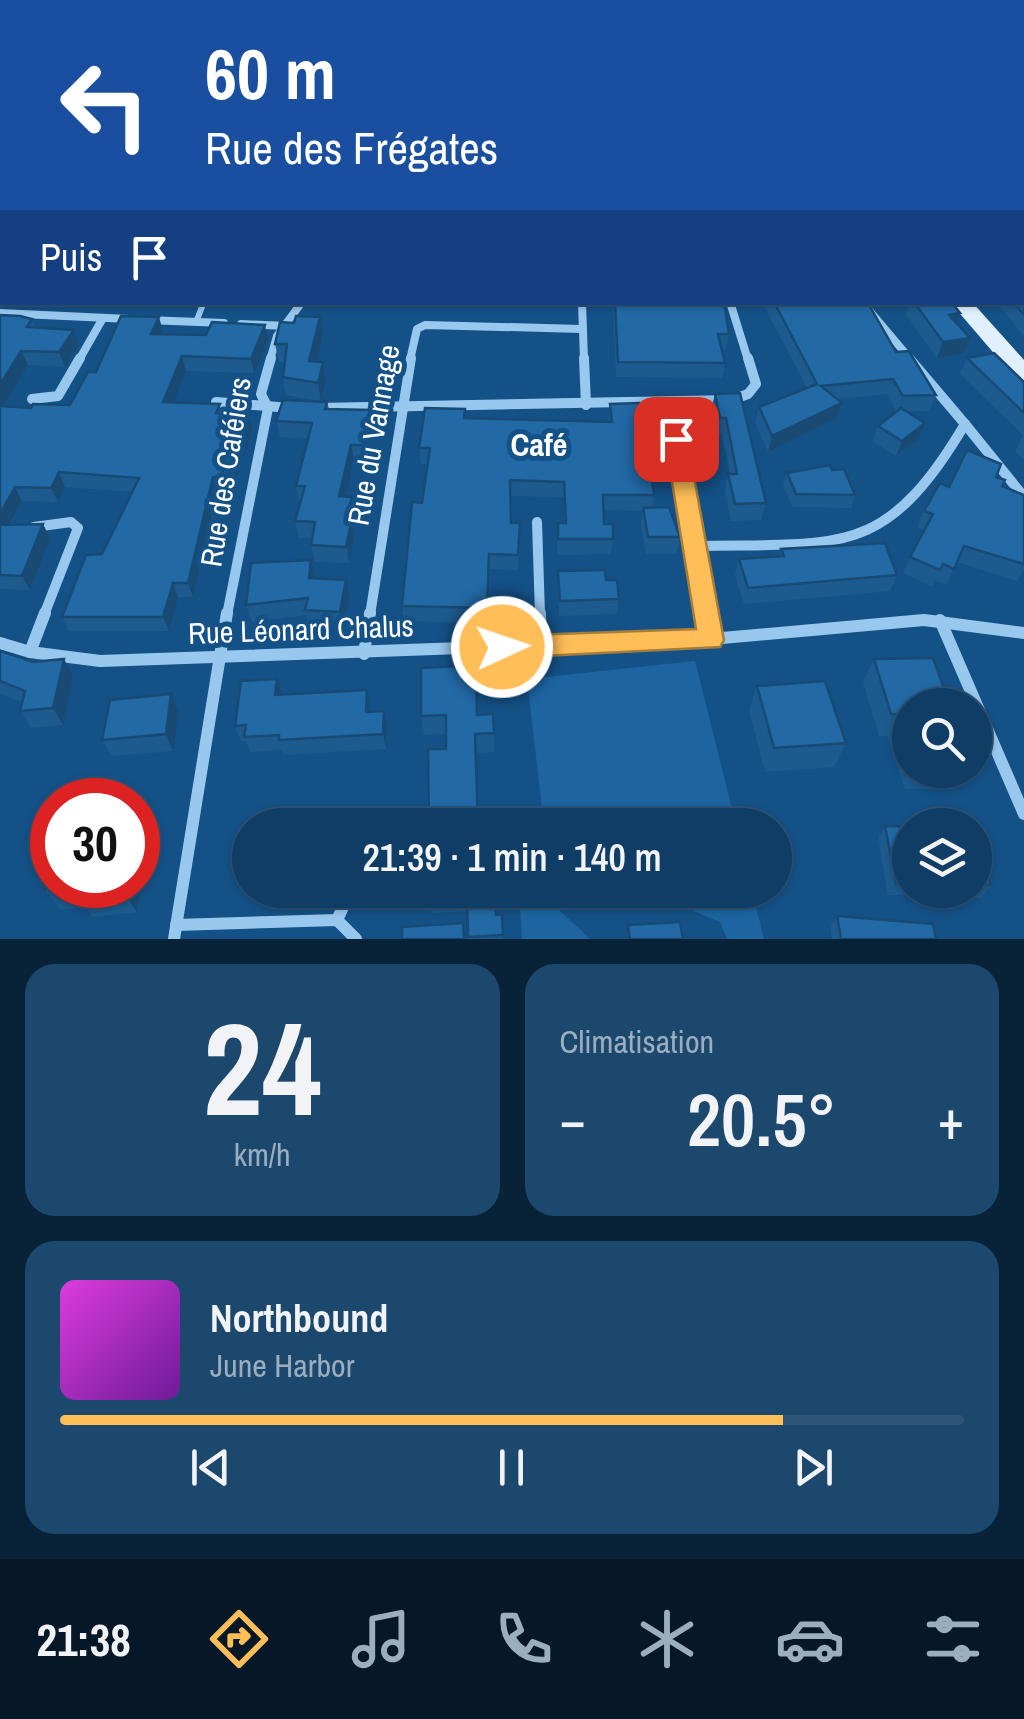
<!DOCTYPE html>
<html lang="fr">
<head>
<meta charset="utf-8">
<style>
  :root { --surface:#0f3d65; --page:#1d486e; --text:#f1f3f6; --muted:#9baebf; --line:#2f5679; --accent:#ffbe57 }
  body { margin:0; font-family:"Archivo Narrow",sans-serif; background:var(--page); color:var(--text); height:100vh; display:flex; flex-direction:column; font-size:38px; white-space:nowrap }
  * { box-sizing:border-box; margin:0 }
  p { font-size:32px; color:var(--muted) }
  .icon { flex:none; width:55px; height:55px; fill:none; stroke:currentColor; stroke-width:2; stroke-linecap:round; stroke-linejoin:round }
  .map { position:relative; height:939px; overflow:hidden }
  .sheet { display:flex; flex-direction:column; gap:25px; padding:25px; background:#082238; flex:1 }
  .sheet>* { flex:none }
  .hud { position:absolute; left:0px; top:0px; width:1025px; height:305px; box-shadow:0 2px 8px #0004,0 0 0 2px var(--line); background:#1a4fa0; color:#fff; overflow:hidden }
  .tools { position:absolute; left:892px; top:688px; display:grid; gap:20px }
  .tools a { display:grid; place-items:center; width:100px; height:100px; border-radius:50%; background:var(--surface); box-shadow:0 2px 8px #0004,0 0 0 2px var(--line); font-size:50px }
  .speed { position:absolute; left:30px; top:778px; display:flex; gap:20px; font-size:50px; font-weight:700; text-align:center }
  .speed>* { display:grid; place-content:center; width:130px; height:130px; border-radius:50%; background:var(--surface); box-shadow:0 2px 8px #0004,0 0 0 2px var(--line); line-height:1 }
  .speed .limit { border:15px solid #d22; background:#fff; color:#111 }
  .pin { position:absolute; display:grid; place-items:center; width:85px; height:85px; color:#fff; margin:-42px; border-radius:20px; box-shadow:0 5px 15px #0006 }
  .me { position:absolute; width:110px; margin:-55px; rotate:87deg; stroke-linejoin:round; filter:drop-shadow(0 0 8px #0008) }
  .turn { display:flex; align-items:center; gap:35px; height:210px; padding:0 40px; font-size:45px }
  .turn .icon { width:130px; height:130px; stroke-width:2.5 }
  .turn b { display:block; font-size:70px; line-height:85px }
  .then { display:flex; align-items:center; height:95px; padding:0 40px; background:#0003; gap:20px; font-size:38px }
  .big { font-size:75px; font-weight:600; line-height:1.1 }
  .sheet .card { flex:1; display:flex; flex-direction:column; justify-content:center; gap:15px; min-width:0; padding:0 35px; border-radius:30px; background:var(--page) }
  .sheet .dial { align-items:center; gap:0 }
  .dial b { font-size:130px; line-height:1 }
  .song { display:flex; align-items:center; gap:30px }
  .cover { width:120px; height:120px; border-radius:15px; background:linear-gradient(135deg,hsl(300 70% 55%),hsl(280 70% 35%)) }
  .played { height:10px; border-radius:5px; background:linear-gradient(90deg,var(--accent) 80%,var(--line) 80%) }
  .keys { display:flex; justify-content:space-around; direction:ltr }
  .heat { display:flex; justify-content:space-between; align-items:center; font-size:55px; direction:ltr }
  .sheet .tiles { flex:1; display:grid; gap:25px; grid-template-columns:1fr 1fr }
  .card:last-child { grid-column:span 2 }
  .trip { position:absolute; left:232px; top:808px; width:560px; height:100px; border-radius:50px; background:var(--surface); box-shadow:0 2px 8px #0004,0 0 0 2px var(--line); font-weight:600; line-height:100px; text-align:center }
  .tabs { display:flex; height:160px; justify-content:space-around; align-items:center; background:#061828; color:var(--muted) }
  .tabs .icon { width:70px; height:70px }
  .tabs .active { color:var(--accent) }
  .tabs b { font-size:45px; color:var(--text) }
  .map>svg:first-child { display:block }
  .green { fill:#1c65a1 }
  .lines { fill:none; stroke-linecap:round; stroke-linejoin:round }
  .lane { stroke:#99c8ef; stroke-width:6 }
  .street-far2 { stroke:#99c8ef; stroke-width:8 }
  .street-far1 { stroke:#99c8ef; stroke-width:10 }
  .street { stroke:#99c8ef; stroke-width:12 }
  .primary { fill:#e1f0ff; fill-rule:evenodd }
  .wall { fill:#1d5b8f }
  .shaded-wall { fill:#184a74 }
  .building { fill:#226aa6; stroke:#184a74; stroke-width:2.5 }
  .route { fill:#ffbe57; stroke:#a67c39; stroke-width:2.5 }
  .labels { text-anchor:middle; stroke-width:10; stroke-linejoin:round; paint-order:stroke }
  .street-label { font-size:30px; fill:#fff; stroke:#145187 }
  .neighbourhood-label { font-size:32px; font-weight:bold; fill:#fff; stroke:#145187 }
</style>
</head>
<body>
<div class="map">
<svg width="1024" height="939" viewBox="0 0 1024 939">
  <rect width="100%" height="100%" fill="#145187"/>
  <g class="green">
    <path d="M695,661L736,825H544L527,679Z"/>
    <path d="M519,890H538L590,939H522Z"/>
    <path d="M642,890H752L764,939H727L720,922Z"/>
  </g>
  <g class="lines">
    <path class="lane" d="M196,322L204,302"/>
    <g class="street-far2">
      <path d="M0,222L2,218"/>
      <path d="M582,302L584,360"/>
      <path d="M730,302L748,360"/>
      <path d="M862,302L911,360"/>
      <path d="M0,313L129,319"/>
      <path d="M146,320L224,323"/>
      <path d="M241,324L286,326"/>
      <path d="M79,360L103,318"/>
      <path d="M270,360L277,336L302,302"/>
      <path d="M410,360L417,329L425,325L582,329"/>
    </g>
    <g class="street-far1">
      <path d="M584,358L586,405"/>
      <path d="M32,399L58,396L80,358"/>
      <path d="M216,402L290,408"/>
      <path d="M668,403L708,615"/>
      <path d="M317,408L732,400L748,394L756,384L748,358"/>
      <path d="M965,424L1024,497"/>
      <path d="M537,522L540,615"/>
      <path d="M34,527L71,522L78,528L44,615"/>
      <path d="M698,546C841,543 885,559 965,424L909,358"/>
      <path d="M227,615L268,408L261,394L271,358"/>
      <path d="M370,615L411,358"/>
    </g>
    <g class="street">
      <path d="M540,613L541,645"/>
      <path d="M707,613L711,639"/>
      <path d="M940,620L1024,814"/>
      <path d="M0,643L30,652L100,661L711,639L924,620L1024,633"/>
      <path d="M30,652L45,613"/>
      <path d="M364,654L370,613"/>
      <path d="M337,920L351,890"/>
      <path d="M176,925L337,920L356,939"/>
      <path d="M174,939L227,613"/>
    </g>
    <g class="primary">
      <path d="M707,0H722L723,2H709Z"/>
      <path d="M950,302H972L1024,360V381L1016,379Z"/>
    </g>
  </g>
  <g class="wall">
    <path d="M283,0H411L410,2H284Z"/>
    <path d="M1024,287V336L996,302H1022Z"/>
    <path d="M613,302H724L729,334L726,349H721L725,363L722,378L616,377Z"/>
    <path d="M762,302H852L936,395L929,411H908L919,438L896,456L872,441L878,426L896,411L887,394L838,399L842,403L837,418L768,452L755,422L759,407L807,388Z"/>
    <path d="M906,302H951L956,323L970,338L963,354L937,358L906,314L909,306Z"/>
    <path d="M0,315L32,319L36,328L79,345L65,367L28,365L3,406L31,408L70,405L96,372L163,331L162,334L268,340L254,373L186,371L173,402L222,414L249,415L253,429L232,492H217L193,597H178L169,631H69L62,617L102,554L132,492L65,487L58,502L22,501L10,525L43,524L50,539L30,590L0,589Z"/>
    <path d="M320,317L323,335L316,361L323,362L326,379L321,401L286,395L283,377L285,362H279L275,344L294,323Z"/>
    <path d="M967,358L1024,382V460L1015,451L1023,435L960,374Z"/>
    <path d="M715,394L766,503L761,520L731,521L725,491L728,474H730L722,435H716L711,410Z"/>
    <path d="M327,402L329,409L372,410L374,427L368,462L354,461L346,496L354,513L352,525L354,540L349,563L315,562L311,545L312,538H299L295,521L300,503L296,486L308,439L280,437L276,421Z"/>
    <path d="M610,404L646,467L654,495L652,507L680,537L676,554H646L641,525L643,511L604,510V524L613,539L611,554L557,555L558,523H564V497L510,496L511,523H520L518,570L490,569L488,623L404,621L402,606L422,503L428,464H421L419,448L465,409V418L609,422Z"/>
    <path d="M832,470L855,495L851,508L793,507L783,486L787,473Z"/>
    <path d="M996,477L1002,486L1024,495V570L1017,581L957,562L946,585L935,580L932,586L903,573L924,530L917,527L924,511L949,487Z"/>
    <path d="M781,549L897,575L890,591L744,604L735,575L739,559L779,556Z"/>
    <path d="M311,560L314,579L349,597L344,628L309,626L306,615L252,622L246,605Z"/>
    <path d="M558,571L606,580L619,599L617,614L559,616Z"/>
    <path d="M0,651L73,676L63,725L31,728L20,711L22,702L0,694Z"/>
    <path d="M874,659L910,705V770H950L938,789H905L887,736H879L863,682Z"/>
    <path d="M757,686L846,743L834,767L765,772L749,710Z"/>
    <path d="M282,694L370,706V711L387,726L386,749L284,755L282,750L250,752L246,741H241L235,726Z"/>
    <path d="M179,711L173,751L112,756L102,740Z"/>
    <path d="M478,715L494,733V752L476,753L446,749V734L423,735L421,716Z"/>
    <path d="M885,826L910,827V890H975V832L991,885L981,898L888,895L878,839Z"/>
    <path d="M147,838L137,912L93,917L86,907L61,910L44,889Z"/>
    <path d="M495,890L496,915L502,914L503,939H468L467,911L432,913L430,897Z"/>
    <path d="M837,916L936,939H832L830,927Z"/>
  </g>
  <g class="shaded-wall">
    <path d="M960,313L954,329L949,315Z"/>
    <path d="M159,317L163,331L156,348L151,334Z"/>
    <path d="M320,317L323,335L312,379L309,361Z"/>
    <path d="M265,325L268,340L254,373L251,359Z"/>
    <path d="M74,330L79,345L65,367L59,352Z"/>
    <path d="M970,338L963,354L937,358L943,342Z"/>
    <path d="M21,351L28,365L0,411V385Z"/>
    <path d="M182,356L186,371L168,416L163,402Z"/>
    <path d="M323,362L326,379L321,401L318,383Z"/>
    <path d="M842,403L837,418L768,452L772,436Z"/>
    <path d="M372,410L374,427L368,462L365,445Z"/>
    <path d="M249,415L253,429L232,492L228,478Z"/>
    <path d="M925,423L919,438L896,456L902,441Z"/>
    <path d="M351,445L354,461L342,513L339,496Z"/>
    <path d="M59,472L65,487L58,502L51,488Z"/>
    <path d="M213,477L217,492L193,597L188,583Z"/>
    <path d="M15,487L22,501L2,539L0,535V514Z"/>
    <path d="M352,497L354,513L352,525L354,540L349,563L345,523Z"/>
    <path d="M43,524L50,539L30,590L22,576Z"/>
    <path d="M311,560L315,577L313,595L309,578Z"/>
    <path d="M346,580L349,597L344,628L340,612Z"/>
    <path d="M173,583L178,597L169,631L163,617Z"/>
    <path d="M64,659L73,676L63,725L53,708Z"/>
    <path d="M277,679L282,694L275,695Z"/>
    <path d="M367,690L370,706L369,727L366,712Z"/>
    <path d="M171,694L179,711L173,751L166,734Z"/>
    <path d="M384,711L387,726L386,749L383,734Z"/>
    <path d="M138,821L147,838L137,912L122,891L123,885H138Z"/>
  </g>
  <g class="building">
    <path d="M20,0H122L120,2H23L24,0Z"/>
    <path d="M780,0H939L935,2H782Z"/>
    <path d="M1024,8V73L1022,72V9Z"/>
    <path d="M2,32V163H0V36Z"/>
    <rect x="1022" y="109" width="2" height="143"/>
    <path d="M2,238V286H0V242Z"/>
    <path d="M1022,285L1024,287V315L1014,302H1022Z"/>
    <path d="M615,302H724L729,334H718L725,363L618,362Z"/>
    <path d="M774,302H852L854,305H869L896,352L909,351L936,395L903,396L893,379L821,386L842,403L772,436L759,407L817,384Z"/>
    <path d="M914,302H951L960,313L949,315L970,338L943,342Z"/>
    <path d="M0,315L20,316L32,319L27,327L74,330L59,352L21,351L0,385Z"/>
    <path d="M121,316L159,317L151,334L206,335L212,322L265,325L251,359L182,356L163,402L220,404L216,413L249,415L228,478L213,477L188,583H173L163,617H62L86,555L102,554L139,478L59,472L51,488L15,487L0,514V406L31,408L33,404L70,405L88,372H96Z"/>
    <path d="M296,316L320,317L309,361L323,362L318,383L283,377L287,344H275L280,322L294,323Z"/>
    <path d="M994,353L1024,382V413L967,358Z"/>
    <path d="M740,393L766,503L735,504L728,474H737L726,418H720L715,394Z"/>
    <path d="M283,400L327,402L325,409L372,410L365,445H351L339,496L352,497L345,523H351L346,547L311,545L315,522L295,521L305,486H296L312,423L276,421Z"/>
    <path d="M639,403L646,467L651,468L654,495H603L604,524H613V539H558V523H566L564,482L510,480L511,523H520L518,555L489,554L487,608L402,606L412,502L422,503L430,448H419L425,408L465,409L464,418L612,422L610,404Z"/>
    <path d="M901,408L925,423L902,441L878,426Z"/>
    <path d="M967,450L1001,464L996,477L1005,480L1002,486L1024,495V564L964,546L954,569L943,564L940,570L910,557L933,514L924,511L940,483L949,487Z"/>
    <path d="M830,465L832,470L844,469L855,495L796,494L787,473Z"/>
    <path d="M669,507L680,537H648L643,508Z"/>
    <path d="M43,524L22,576L0,575V525Z"/>
    <path d="M885,543L897,575L748,588L739,559L784,556L781,549Z"/>
    <path d="M311,560L309,578L346,580L340,612L305,610L308,598L246,605L251,563Z"/>
    <path d="M605,570L606,580H617L619,599L560,601L558,571Z"/>
    <path d="M0,651L33,662L64,659L53,708L20,711L25,691L0,681Z"/>
    <path d="M933,658L950,705H910V746L899,714H891L874,659Z"/>
    <path d="M476,665L477,715L493,714L494,733L475,734L478,825H429L428,749H446V715L421,716V668Z"/>
    <path d="M277,679L275,695L367,690L366,712L384,711L383,734L279,740V735L244,737L246,725L235,726L241,681Z"/>
    <path d="M825,681L846,743L774,748L757,686Z"/>
    <path d="M171,694L166,734L102,740L110,700Z"/>
    <path d="M885,826L910,827V883H896Z"/>
    <path d="M975,832H977L991,885H975Z"/>
    <path d="M52,847V885H79L44,889Z"/>
    <path d="M79,885H123L122,891L77,896Z"/>
    <path d="M430,890H495L496,915L502,914L503,935L468,937L467,895L430,897Z"/>
    <path d="M837,916L933,924L936,939H841Z"/>
    <path d="M680,922L683,939H630L628,925Z"/>
    <path d="M463,923L464,939H402V927Z"/>
  </g>
  <path class="route" d="M676,431L687,439L724,640L720,647L502,658L493,655L489,647L493,639L502,636L696,629L665,439Z"/>
  <g class="labels">
    <g class="street-label">
      <text transform="translate(374 435) rotate(-80)" y="10">Rue du Vannage</text>
      <text transform="translate(226 472) rotate(-81)" y="10">Rue des Caféiers</text>
      <text transform="translate(301 630) rotate(-2)" y="10">Rue Léonard Chalus</text>
    </g>
    <g class="neighbourhood-label">
      <text x="539" y="456">Café</text>
    </g>
  </g>
</svg>
<div class="tools">
<a><svg class="icon" aria-label="search" viewBox="0 0 24 24"><circle cx="10" cy="10" r="6"/><path d="M15 15l6 6"/></svg></a>
<a><svg class="icon" aria-label="layers" viewBox="0 0 24 24"><path d="M12 4l9 5-9 5-9-5zM3 14l9 5 9-5"/></svg></a>
</div>
<div class="speed"><div class="limit">30</div></div>
<div class="pin" style="left:676px;top:439px;background:#d93025"><svg class="icon" aria-label="arrive" viewBox="0 0 24 24"><path d="M6 21V4h12l-3 4 3 4H6"/></svg></div>
<svg class="me" style="left:502px;top:647px" viewBox="-20 -20 40 40"><circle r="17" fill="#ffbe57" stroke="#fff" stroke-width="3"/><path d="M0-11L8 9 0 5-8 9z" fill="#fff"/></svg>
<div class="trip">21:39 · 1 min · 140 m</div>
<div class="hud">
<div class="turn"><svg class="icon" aria-label="left" viewBox="0 0 24 24"><path d="M17 20v-9H6M10 6l-5 5 5 5"/></svg><div><b>60 m</b>Rue des Frégates</div></div>
<div class="then">Puis<svg class="icon" aria-label="arrive" viewBox="0 0 24 24"><path d="M6 21V4h12l-3 4 3 4H6"/></svg></div>
</div>
</div>
<section class="sheet">
<div class="tiles">
<div class="card dial"><b>24</b><p>km/h</p></div>
<div class="card"><p>Climatisation</p>
<div class="heat"><a>−</a><b class="big">20.5°</b><a>+</a></div>
</div>
<div class="card">
<div class="song"><i class="cover"></i><div><b>Northbound</b><p>June Harbor</p></div></div>
<div class="played"></div>
<div class="keys"><svg class="icon" aria-label="previous" viewBox="0 0 24 24"><path d="M18 5L8 12l10 7zM5 5v14"/></svg><svg class="icon" aria-label="pause" viewBox="0 0 24 24"><path d="M8 5v14M16 5v14"/></svg><svg class="icon" aria-label="next" viewBox="0 0 24 24"><path d="M6 5l10 7-10 7zM19 5v14"/></svg></div>
</div>
</div>
</section>
<nav class="tabs">
<b>21:38</b>
<svg class="icon active" aria-label="directions" viewBox="0 0 24 24"><path d="M12 3l9 9-9 9-9-9zM9 14v-3h6M13 9l2 2-2 2"/></svg>
<svg class="icon" aria-label="music" viewBox="0 0 24 24"><path d="M9 18V5l10-2v13"/><circle cx="6" cy="18" r="3"/><circle cx="16" cy="16" r="3"/></svg>
<svg class="icon" aria-label="phone" viewBox="0 0 24 24"><path d="M5 4h4l2 5-3 2q2 4 5 5l2-3 5 2v4C11 20 4 13 5 4z"/></svg>
<svg class="icon" aria-label="climate" viewBox="0 0 24 24"><path d="M12 3v18M4 7l16 10M4 17L20 7"/></svg>
<svg class="icon" aria-label="car" viewBox="0 0 24 24"><path d="M5 17H2v-5l4-1 3-4h7l3 4 3 1v5h-3M9 17h6M6 11h13"/><circle cx="7" cy="17" r="2"/><circle cx="17" cy="17" r="2"/></svg>
<svg class="icon" aria-label="filters" viewBox="0 0 24 24"><path d="M4 7h16M4 17h16"/><circle cx="9" cy="7" r="2"/><circle cx="15" cy="17" r="2"/></svg>
</nav>
</body>
</html>
